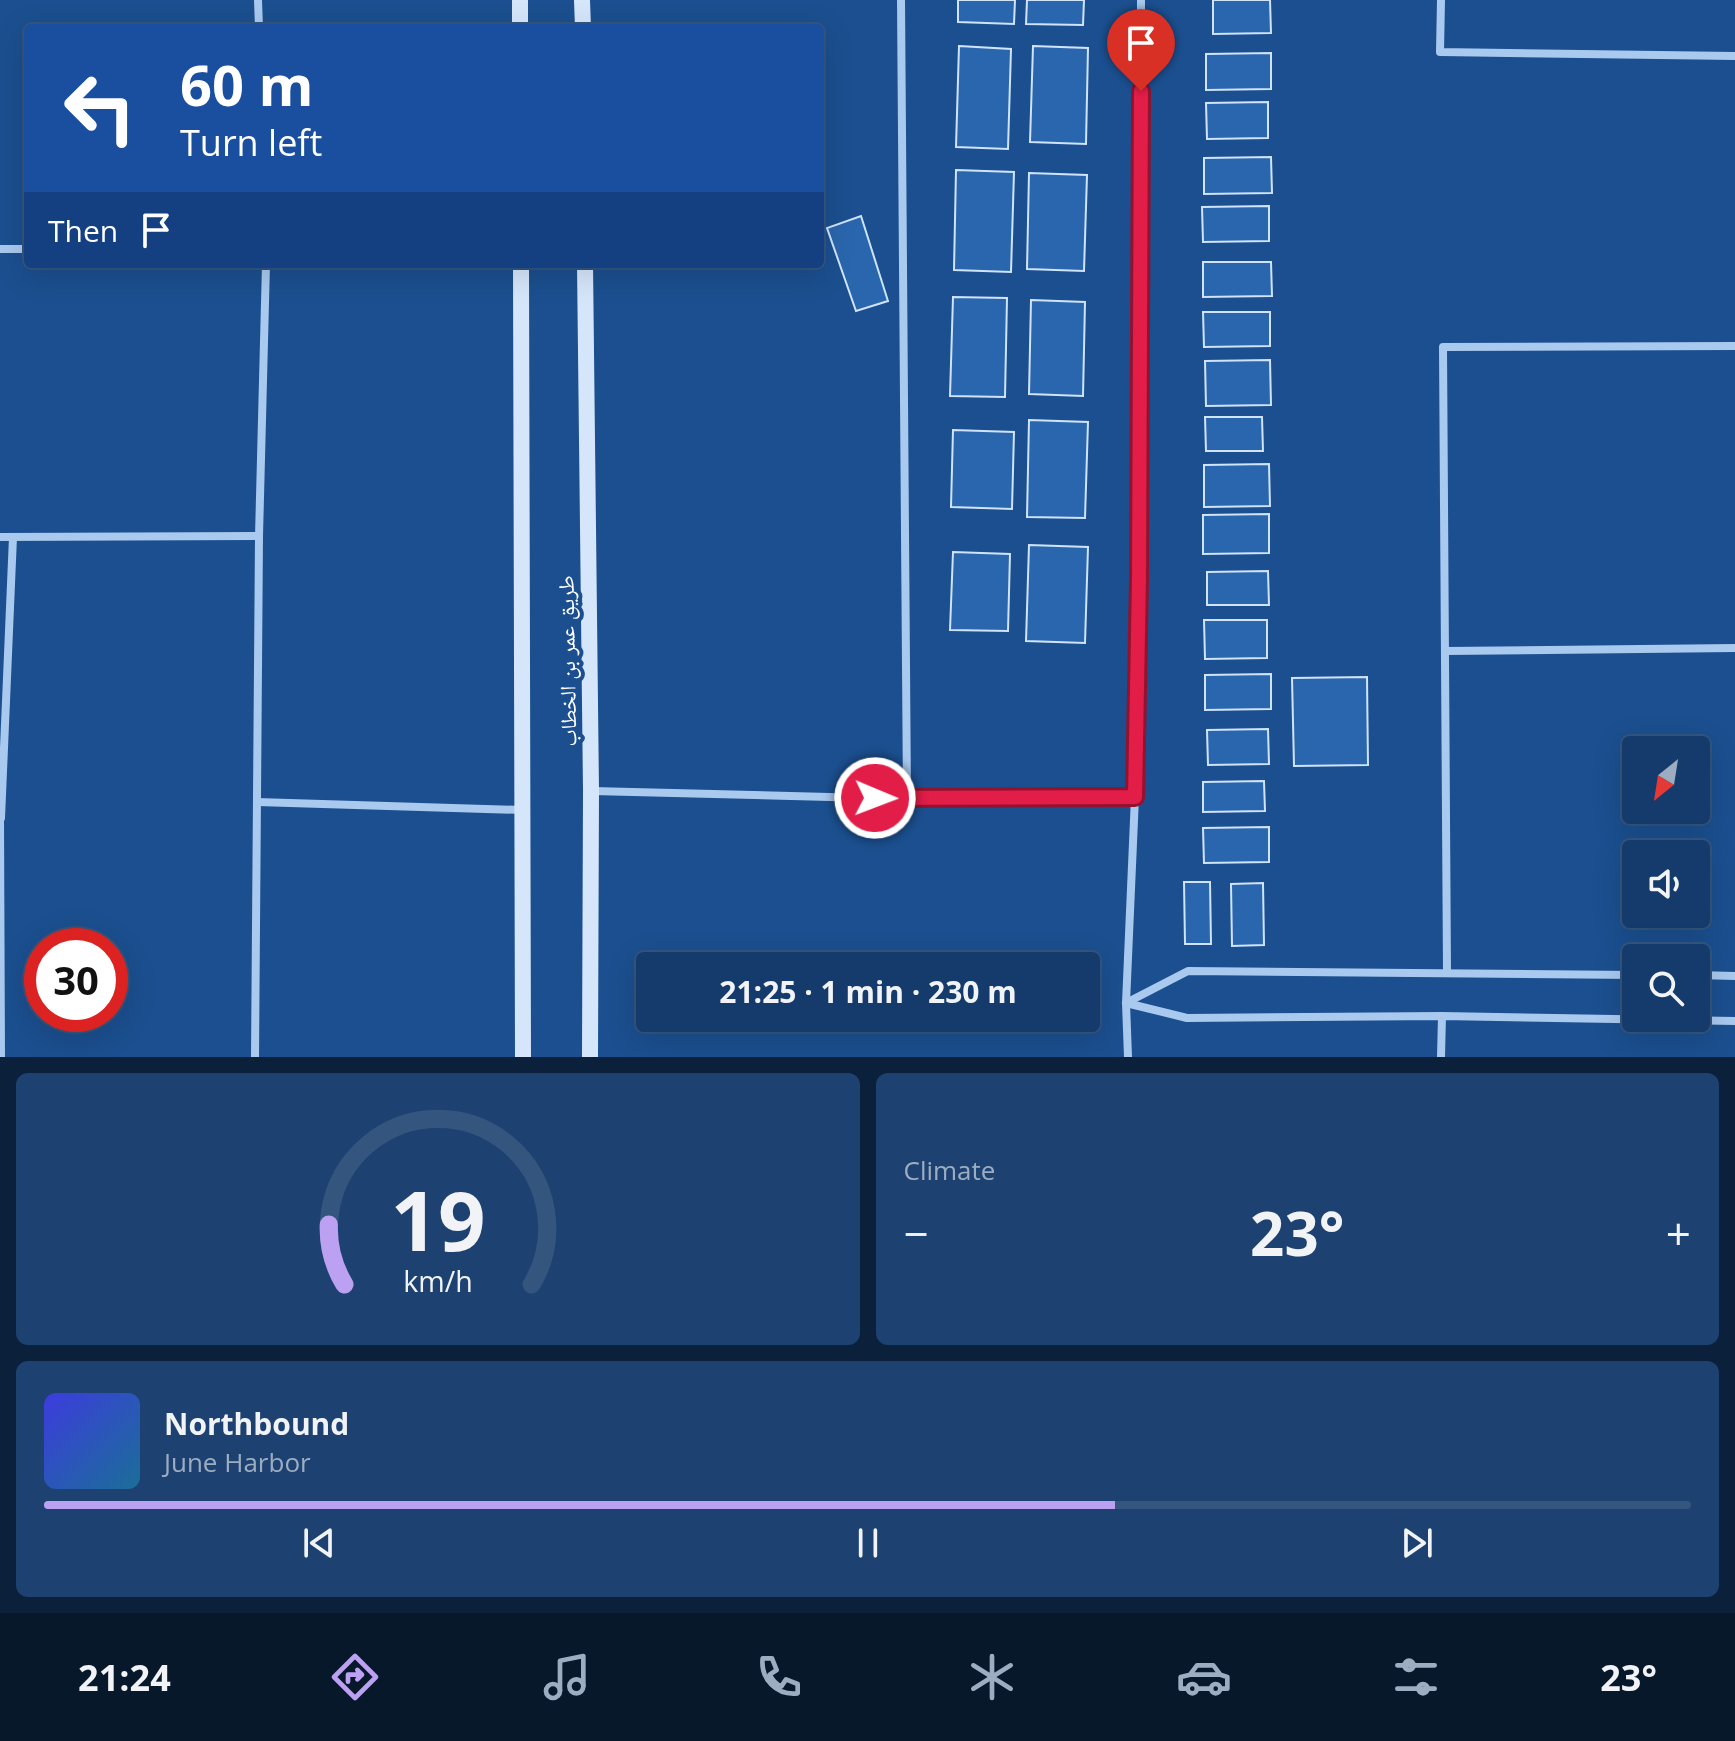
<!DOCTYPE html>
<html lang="en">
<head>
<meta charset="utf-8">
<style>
  :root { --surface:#143b6b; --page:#1d4271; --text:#f1f3f6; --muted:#9dadc1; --line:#33557e; --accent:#bca0f2 }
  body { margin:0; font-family:"Open Sans","Noto Naskh Arabic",sans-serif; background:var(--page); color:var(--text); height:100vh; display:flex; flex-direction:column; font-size:30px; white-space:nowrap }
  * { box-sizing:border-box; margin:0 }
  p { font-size:26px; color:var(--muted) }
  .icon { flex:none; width:44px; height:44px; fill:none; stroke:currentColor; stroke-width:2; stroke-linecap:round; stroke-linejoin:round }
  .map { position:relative; height:1057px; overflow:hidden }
  .drawer { display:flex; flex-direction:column; gap:16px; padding:16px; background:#0b203b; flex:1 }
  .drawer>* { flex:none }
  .hud { position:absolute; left:24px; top:24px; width:800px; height:244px; border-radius:8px; box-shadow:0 8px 32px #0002,0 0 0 2px var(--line); background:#1a4fa0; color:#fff; overflow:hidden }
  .needle { width:52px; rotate:210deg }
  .controls { position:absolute; left:1622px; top:736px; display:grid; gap:16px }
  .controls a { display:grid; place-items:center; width:88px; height:88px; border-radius:8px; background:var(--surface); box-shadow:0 8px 32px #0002,0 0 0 2px var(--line); font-size:40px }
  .speed { position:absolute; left:24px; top:928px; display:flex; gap:16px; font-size:40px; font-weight:700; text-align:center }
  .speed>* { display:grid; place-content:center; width:104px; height:104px; border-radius:50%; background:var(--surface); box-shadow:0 8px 32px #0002,0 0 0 2px var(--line); line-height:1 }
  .speed .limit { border:12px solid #d22; background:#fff; color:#111 }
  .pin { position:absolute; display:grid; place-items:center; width:68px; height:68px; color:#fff; margin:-82px -34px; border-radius:50% 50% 50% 0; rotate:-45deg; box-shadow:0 0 8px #0007 }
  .pin .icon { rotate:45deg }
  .me { position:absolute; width:88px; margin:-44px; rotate:91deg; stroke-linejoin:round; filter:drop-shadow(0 0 6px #0008) }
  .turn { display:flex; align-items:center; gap:28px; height:168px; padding:0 24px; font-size:36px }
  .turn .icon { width:104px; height:104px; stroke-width:2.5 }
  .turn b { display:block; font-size:56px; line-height:68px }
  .then { display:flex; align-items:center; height:76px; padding:0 24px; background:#0003; gap:16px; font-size:30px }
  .big { font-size:60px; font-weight:700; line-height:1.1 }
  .drawer .card { flex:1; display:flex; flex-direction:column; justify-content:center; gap:12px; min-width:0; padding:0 28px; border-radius:12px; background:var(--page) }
  .drawer .dial { align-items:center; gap:0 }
  .dial svg { height:208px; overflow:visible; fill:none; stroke:var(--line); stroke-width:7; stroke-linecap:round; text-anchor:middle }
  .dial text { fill:var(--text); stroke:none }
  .song { display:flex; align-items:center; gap:24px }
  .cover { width:96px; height:96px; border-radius:12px; background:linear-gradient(135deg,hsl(240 70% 55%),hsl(200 70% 35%)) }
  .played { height:8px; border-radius:4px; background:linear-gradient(90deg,var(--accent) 65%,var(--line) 65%) }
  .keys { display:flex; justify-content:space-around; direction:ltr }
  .heat { display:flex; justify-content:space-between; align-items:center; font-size:44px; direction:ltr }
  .drawer .tiles { flex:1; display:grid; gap:16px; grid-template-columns:1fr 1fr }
  .card:last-child { grid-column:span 2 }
  .trip { position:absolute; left:636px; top:952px; width:464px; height:80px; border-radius:8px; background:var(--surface); box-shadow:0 8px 32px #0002,0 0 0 2px var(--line); font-weight:700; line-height:80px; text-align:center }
  .menu { display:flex; height:128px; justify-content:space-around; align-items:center; background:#08182b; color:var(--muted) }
  .menu .icon { width:56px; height:56px }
  .menu .current { color:var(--accent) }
  .menu b { font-size:36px; color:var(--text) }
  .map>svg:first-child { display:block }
  .building { fill:#2a66ad; stroke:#cfe3fa; stroke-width:2 }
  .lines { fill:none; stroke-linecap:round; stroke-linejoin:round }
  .street { stroke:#a9c9ee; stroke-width:8 }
  .secondary { stroke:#d6e6fa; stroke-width:16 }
  .route-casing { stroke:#92132f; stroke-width:20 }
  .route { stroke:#e11d48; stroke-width:14 }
  .labels { text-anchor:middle; stroke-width:8; stroke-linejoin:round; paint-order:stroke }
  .street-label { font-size:22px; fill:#fff; stroke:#1b4f8f }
</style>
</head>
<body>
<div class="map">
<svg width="1735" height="1057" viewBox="0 0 1735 1057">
  <rect width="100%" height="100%" fill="#1b4f8f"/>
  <g class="building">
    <path d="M958,0H1015L1014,24L958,22Z"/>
    <path d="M1027,0H1084L1083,25L1026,24Z"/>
    <path d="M1213,0H1270L1271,33L1213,34Z"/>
    <path d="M959,46L1011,49L1008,149L956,147Z"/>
    <path d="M1033,46L1088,48L1086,144L1030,142Z"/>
    <path d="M1271,53V89L1206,90V54Z"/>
    <path d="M1268,102V138L1207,139L1206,103Z"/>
    <path d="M1271,157L1272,193L1204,194V158Z"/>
    <path d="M956,170L1014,172L1011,272L954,270Z"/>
    <path d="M1029,173L1087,175L1084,271L1027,269Z"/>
    <path d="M1269,206V241L1203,242L1202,207Z"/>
    <path d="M861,216L888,301L856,311L827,228Z"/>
    <path d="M1203,262H1271L1272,296L1203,297Z"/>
    <path d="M953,297L1007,298L1005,397L950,396Z"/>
    <path d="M1031,300L1085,302L1083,396L1029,394Z"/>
    <path d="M1203,312H1270V346L1204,347Z"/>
    <path d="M1270,360L1271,405L1206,406L1205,361Z"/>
    <path d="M1205,417H1262L1263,451H1206Z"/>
    <path d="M1029,420L1088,422L1085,518L1027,517Z"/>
    <path d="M953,430L1014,432L1012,509L951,507Z"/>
    <path d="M1269,464L1270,506L1204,507V465Z"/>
    <path d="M1269,514V553L1203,554V515Z"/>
    <path d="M1029,545L1088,547L1085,643L1026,641Z"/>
    <path d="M953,552L1010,554L1008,631L950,630Z"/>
    <path d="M1268,571L1269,605H1207V572Z"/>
    <path d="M1204,620H1267V658L1205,659Z"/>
    <path d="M1271,674V709L1205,710V675Z"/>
    <path d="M1367,677L1368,765L1294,766L1292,678Z"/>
    <path d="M1268,729L1269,764L1208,765L1207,730Z"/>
    <path d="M1264,781L1265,811L1203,812V782Z"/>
    <path d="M1269,827V862L1204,863L1203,828Z"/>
    <path d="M1184,882H1210L1211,944H1185Z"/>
    <path d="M1263,883L1264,945L1232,946L1231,884Z"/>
  </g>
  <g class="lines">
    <g class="street">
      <path d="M258,0L259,28"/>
      <path d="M901,0L907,799"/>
      <path d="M1441,0L1440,52L1735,56"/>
      <path d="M0,249H28"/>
      <path d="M0,537L259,536"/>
      <path d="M1445,651L1735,648"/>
      <path d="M592,791L907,799L1135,797"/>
      <path d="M257,802L522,810"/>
      <path d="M0,818L1,1057"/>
      <path d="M1,818L13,537"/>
      <path d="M1447,972L1443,347L1735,346"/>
      <path d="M1696,975L1735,976"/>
      <path d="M1126,1003L1187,1018L1442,1016L1735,1021"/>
      <path d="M1126,1003L1188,971L1636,975"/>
      <path d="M255,1057L259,536L266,264"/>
      <path d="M1128,1057L1126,1003L1135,797L1139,579L1141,0"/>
      <path d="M1441,1057L1442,1016"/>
    </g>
    <g class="secondary">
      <path d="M520,0V28"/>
      <path d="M582,0L583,28"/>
      <path d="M521,264L523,1057"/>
      <path d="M585,264L591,791L590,1057"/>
    </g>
  </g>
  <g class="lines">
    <g class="route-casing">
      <path id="route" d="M875,798L1135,797L1139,579L1141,91"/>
    </g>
    <use href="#route" class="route"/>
  </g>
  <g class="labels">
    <g class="street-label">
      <text transform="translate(567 661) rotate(-91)" y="8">طريق عمر بن الخطاب</text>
    </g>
  </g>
</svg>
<div class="controls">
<a><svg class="needle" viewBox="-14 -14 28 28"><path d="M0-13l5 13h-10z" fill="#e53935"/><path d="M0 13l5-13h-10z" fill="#9dadc1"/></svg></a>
<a><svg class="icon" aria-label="sound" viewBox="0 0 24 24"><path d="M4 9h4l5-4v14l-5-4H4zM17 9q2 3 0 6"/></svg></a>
<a><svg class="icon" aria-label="search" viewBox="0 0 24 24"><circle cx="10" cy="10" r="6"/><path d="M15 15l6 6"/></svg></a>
</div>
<div class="speed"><div class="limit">30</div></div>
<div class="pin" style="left:1141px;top:91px;background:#d93025"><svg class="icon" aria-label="arrive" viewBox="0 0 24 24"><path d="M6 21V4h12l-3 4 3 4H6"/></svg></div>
<svg class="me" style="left:875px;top:798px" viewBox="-20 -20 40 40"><circle r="17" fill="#e11d48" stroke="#fff" stroke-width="3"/><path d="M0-11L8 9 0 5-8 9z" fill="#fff"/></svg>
<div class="trip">21:25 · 1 min · 230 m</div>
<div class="hud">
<div class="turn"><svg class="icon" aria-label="left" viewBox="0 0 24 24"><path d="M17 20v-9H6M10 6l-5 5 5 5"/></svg><div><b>60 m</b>Turn left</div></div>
<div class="then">Then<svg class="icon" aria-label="arrive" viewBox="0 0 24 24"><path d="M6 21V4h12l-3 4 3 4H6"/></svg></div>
</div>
</div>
<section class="drawer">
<div class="tiles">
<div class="card dial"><svg viewBox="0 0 100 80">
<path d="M14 69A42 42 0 1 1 86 69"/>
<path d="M14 69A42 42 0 0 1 8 46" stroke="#bca0f2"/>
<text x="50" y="56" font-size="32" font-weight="700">19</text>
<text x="50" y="72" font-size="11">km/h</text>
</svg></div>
<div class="card"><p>Climate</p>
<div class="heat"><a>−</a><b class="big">23°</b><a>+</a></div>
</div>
<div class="card">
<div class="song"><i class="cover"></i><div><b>Northbound</b><p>June Harbor</p></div></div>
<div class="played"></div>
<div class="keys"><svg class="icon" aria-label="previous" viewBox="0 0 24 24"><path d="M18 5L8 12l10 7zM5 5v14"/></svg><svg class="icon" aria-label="pause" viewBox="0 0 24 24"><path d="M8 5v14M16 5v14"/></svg><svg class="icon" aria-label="next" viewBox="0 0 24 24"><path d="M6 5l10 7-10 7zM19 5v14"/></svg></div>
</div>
</div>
</section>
<nav class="menu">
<b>21:24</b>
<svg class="icon current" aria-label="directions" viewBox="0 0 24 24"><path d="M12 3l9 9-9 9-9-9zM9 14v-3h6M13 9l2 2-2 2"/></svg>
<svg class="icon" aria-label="music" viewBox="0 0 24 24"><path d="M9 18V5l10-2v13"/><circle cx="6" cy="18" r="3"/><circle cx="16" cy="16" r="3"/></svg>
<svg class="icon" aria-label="phone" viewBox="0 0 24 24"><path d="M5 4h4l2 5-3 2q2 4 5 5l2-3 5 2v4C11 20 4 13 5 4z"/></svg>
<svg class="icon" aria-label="climate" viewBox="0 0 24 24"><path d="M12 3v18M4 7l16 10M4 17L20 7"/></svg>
<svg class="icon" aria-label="car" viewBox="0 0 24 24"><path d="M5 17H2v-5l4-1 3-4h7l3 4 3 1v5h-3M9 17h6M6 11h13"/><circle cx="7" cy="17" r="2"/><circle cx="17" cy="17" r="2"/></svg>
<svg class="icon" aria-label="filters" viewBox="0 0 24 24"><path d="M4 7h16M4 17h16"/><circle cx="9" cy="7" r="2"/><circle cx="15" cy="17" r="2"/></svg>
<b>23°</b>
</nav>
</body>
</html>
